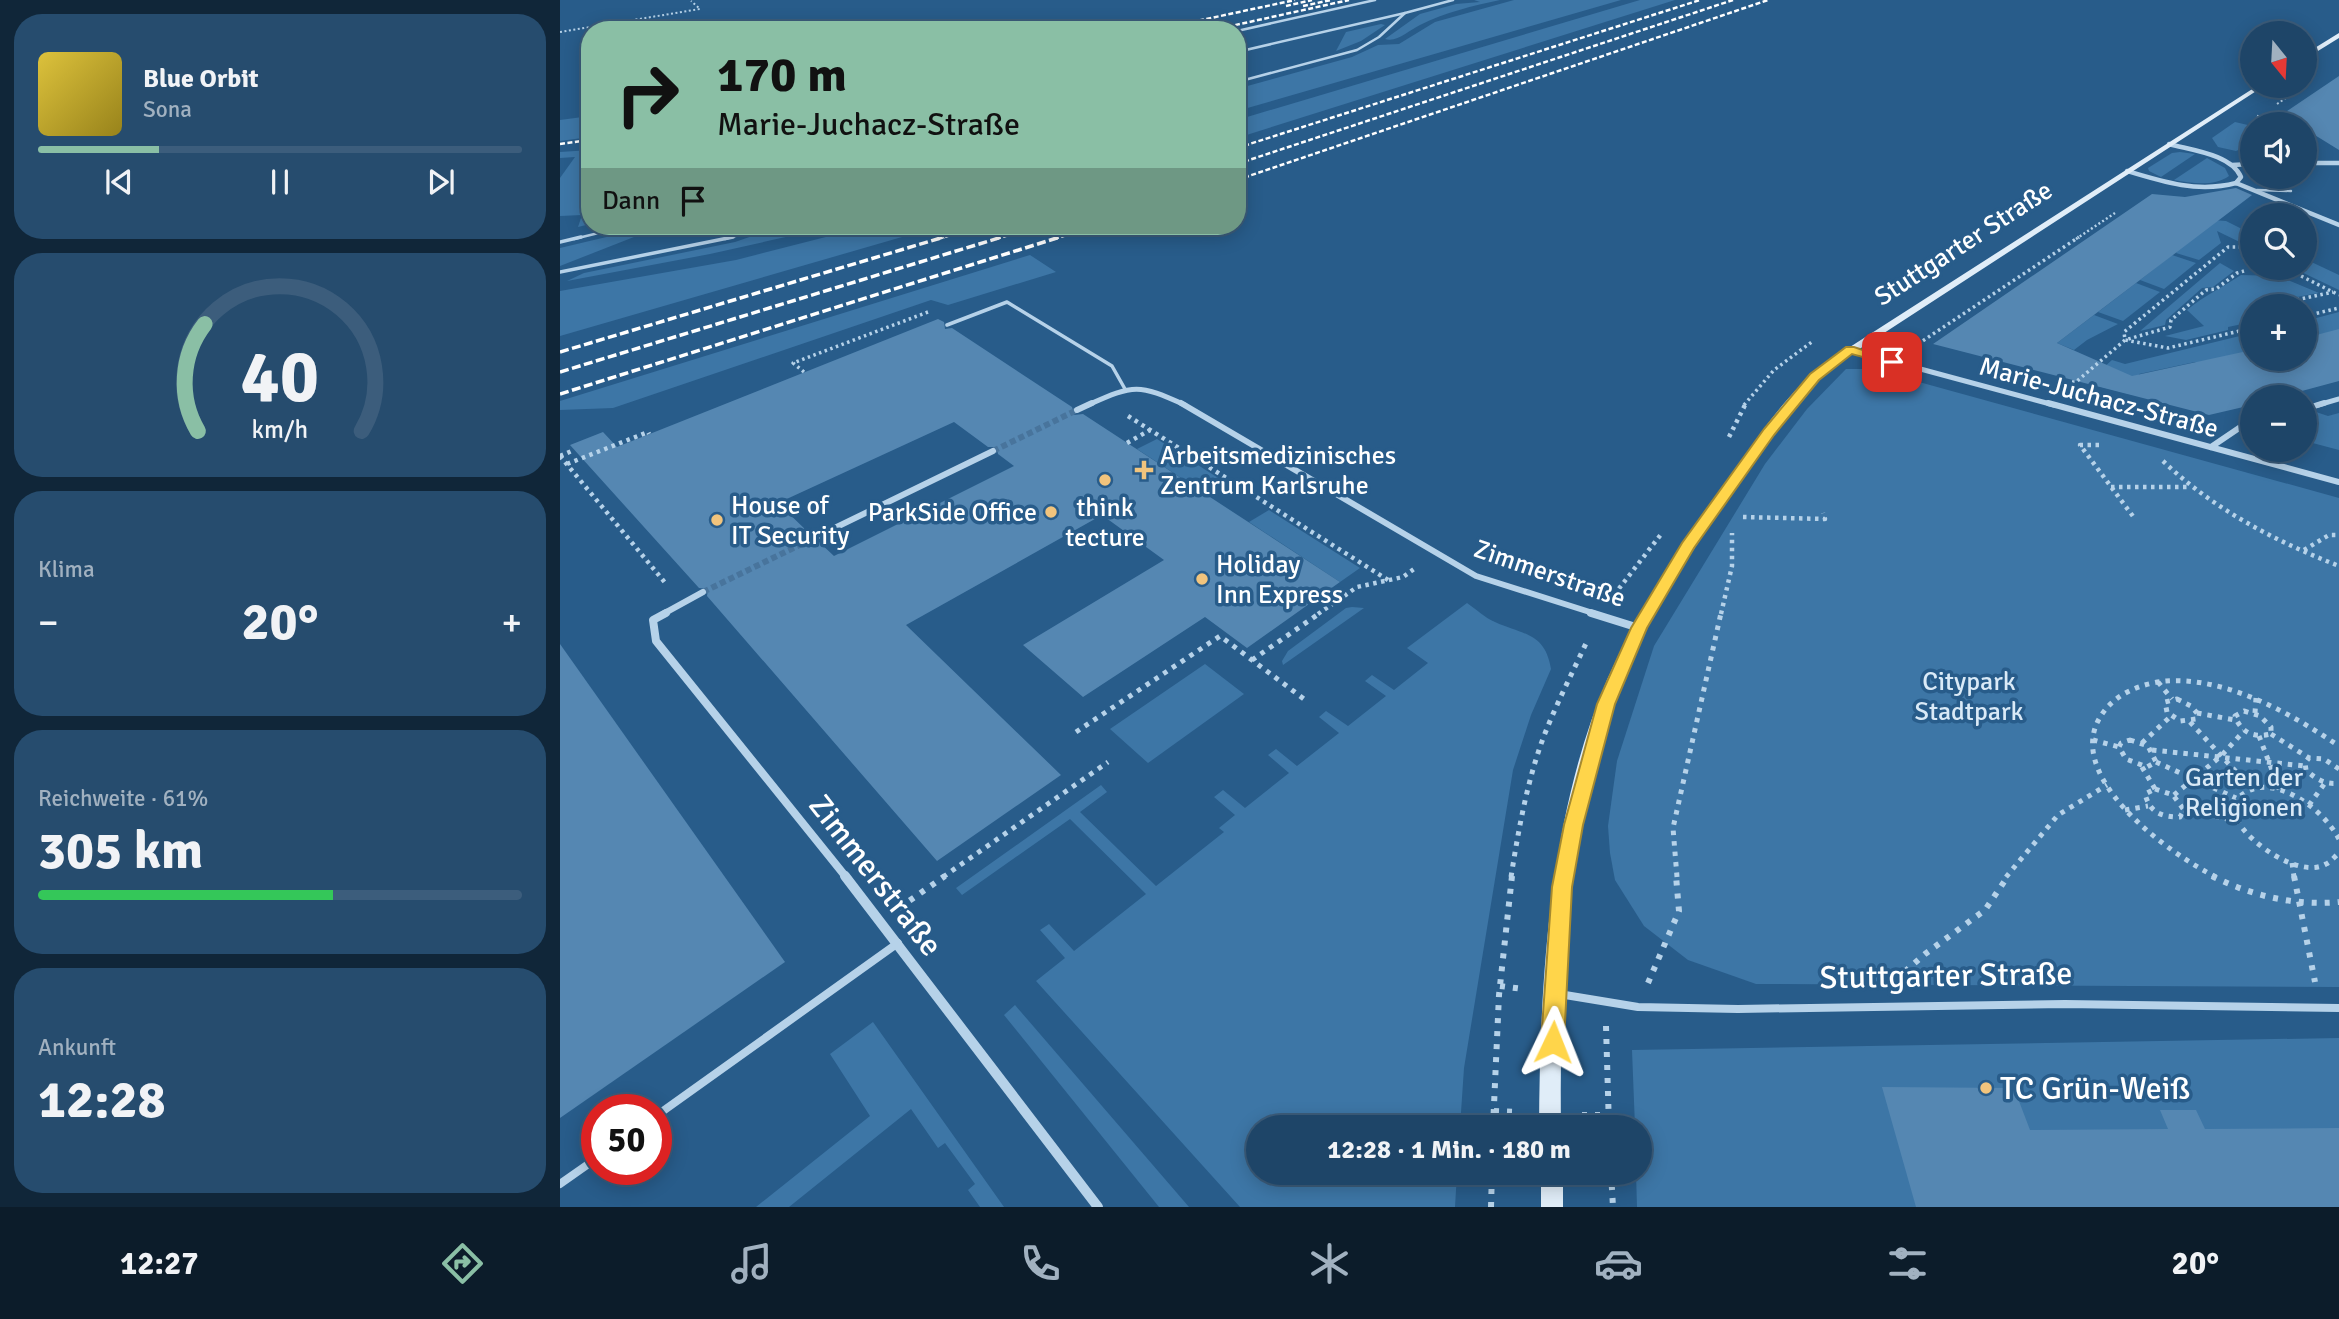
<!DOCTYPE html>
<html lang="de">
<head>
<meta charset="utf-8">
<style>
  :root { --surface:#1e4568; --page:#264c6e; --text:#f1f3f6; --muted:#a1b1c0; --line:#3c5d7c; --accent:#8abfa5 }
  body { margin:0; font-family:Signika,sans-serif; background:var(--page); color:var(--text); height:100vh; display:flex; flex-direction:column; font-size:26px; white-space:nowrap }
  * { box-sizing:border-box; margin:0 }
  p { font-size:23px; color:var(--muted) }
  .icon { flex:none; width:38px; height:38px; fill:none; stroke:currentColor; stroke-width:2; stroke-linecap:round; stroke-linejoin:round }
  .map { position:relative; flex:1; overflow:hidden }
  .details { display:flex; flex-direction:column; gap:14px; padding:14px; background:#102639; width:560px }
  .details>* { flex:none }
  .guide { position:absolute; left:21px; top:21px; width:665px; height:214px; border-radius:28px; box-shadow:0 4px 18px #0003,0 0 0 2px var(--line); background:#8abfa5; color:#111; overflow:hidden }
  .needle { width:46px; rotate:162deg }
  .fabs { position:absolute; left:1680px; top:21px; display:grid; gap:14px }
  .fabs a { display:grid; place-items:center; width:77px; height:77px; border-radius:50%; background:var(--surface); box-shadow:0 4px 18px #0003,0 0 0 2px var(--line); font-size:35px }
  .speed { position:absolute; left:21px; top:1094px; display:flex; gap:14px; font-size:35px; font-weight:700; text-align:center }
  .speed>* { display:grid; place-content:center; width:91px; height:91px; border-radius:50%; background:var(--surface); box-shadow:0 4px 18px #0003,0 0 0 2px var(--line); line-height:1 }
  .speed .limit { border:10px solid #d22; background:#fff; color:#111 }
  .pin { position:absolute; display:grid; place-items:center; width:60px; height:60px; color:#fff; margin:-30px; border-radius:14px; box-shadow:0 4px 10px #0006 }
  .me { position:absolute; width:77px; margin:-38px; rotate:2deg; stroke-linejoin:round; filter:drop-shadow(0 0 5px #0008) }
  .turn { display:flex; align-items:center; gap:24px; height:147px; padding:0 21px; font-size:32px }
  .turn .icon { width:91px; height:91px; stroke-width:2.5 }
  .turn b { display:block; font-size:49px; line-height:60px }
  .then { display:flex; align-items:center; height:66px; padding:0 21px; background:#0003; gap:14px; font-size:26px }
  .big { font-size:52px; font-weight:700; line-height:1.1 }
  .details .tile { flex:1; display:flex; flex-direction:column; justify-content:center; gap:10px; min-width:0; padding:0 24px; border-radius:28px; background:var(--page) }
  .details .dial { align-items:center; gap:0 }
  .dial svg { height:182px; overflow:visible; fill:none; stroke:var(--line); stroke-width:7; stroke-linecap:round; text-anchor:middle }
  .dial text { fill:var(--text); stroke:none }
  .song { display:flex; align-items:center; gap:21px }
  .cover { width:84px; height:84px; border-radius:10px; background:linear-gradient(135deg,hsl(50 70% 55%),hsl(50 70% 35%)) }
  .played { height:7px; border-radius:4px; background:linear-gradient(90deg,var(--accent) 25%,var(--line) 25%) }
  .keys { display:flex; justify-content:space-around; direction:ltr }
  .heat { display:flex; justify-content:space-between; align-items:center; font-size:38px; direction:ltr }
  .charge { height:10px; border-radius:5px; background:linear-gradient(90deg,#34c759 61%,var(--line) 0) }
  .trip { position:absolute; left:686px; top:1115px; width:406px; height:70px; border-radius:35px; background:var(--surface); box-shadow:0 4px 18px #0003,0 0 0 2px var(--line); font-weight:700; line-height:70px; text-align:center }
  .dock { display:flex; height:112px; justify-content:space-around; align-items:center; background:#0c1c2a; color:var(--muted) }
  .dock .icon { width:49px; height:49px }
  .dock .selected { color:var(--accent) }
  .dock b { font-size:32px; color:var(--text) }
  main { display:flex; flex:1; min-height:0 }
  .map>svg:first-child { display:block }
  .green { fill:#3d76a6 }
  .building { fill:#5587b2; fill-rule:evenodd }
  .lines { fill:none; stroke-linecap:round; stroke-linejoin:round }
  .street-tunnel { stroke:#48749c; stroke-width:6; stroke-dasharray:6 3.5; stroke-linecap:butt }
  .path-far5 { stroke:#b6d2e9; stroke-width:2; stroke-dasharray:2 2.5; stroke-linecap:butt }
  .path-far4 { stroke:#b6d2e9; stroke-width:2.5; stroke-dasharray:2 2.5; stroke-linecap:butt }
  .path-far3 { stroke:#b6d2e9; stroke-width:3.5; stroke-dasharray:2.5 3.5; stroke-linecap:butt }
  .path-far2 { stroke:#b6d2e9; stroke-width:4.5; stroke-dasharray:3.5 4.5; stroke-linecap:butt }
  .path-far1 { stroke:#b6d2e9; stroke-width:5; stroke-dasharray:4.5 6; stroke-linecap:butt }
  .path { stroke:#b6d2e9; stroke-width:6; stroke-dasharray:5 8; stroke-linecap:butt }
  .lane-far2 { stroke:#b6d2e9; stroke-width:2.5 }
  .lane-far1 { stroke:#b6d2e9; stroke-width:3.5 }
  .lane { stroke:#b6d2e9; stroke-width:8 }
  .street-far4 { stroke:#b6d2e9; stroke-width:4.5 }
  .street-far3 { stroke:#b6d2e9; stroke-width:5 }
  .street-far2 { stroke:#b6d2e9; stroke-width:6 }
  .street-far1 { stroke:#b6d2e9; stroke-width:8 }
  .street { stroke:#b6d2e9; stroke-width:10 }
  .secondary { fill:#e0edf8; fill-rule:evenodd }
  .rail-far1 { stroke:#fff; stroke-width:2.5; stroke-dasharray:5 2.5; stroke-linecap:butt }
  .rail { stroke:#fff; stroke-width:3.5; stroke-dasharray:9 3.5; stroke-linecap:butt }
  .route { fill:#ffd54a; stroke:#a68a30; stroke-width:2 }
  .poi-dot { fill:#f1c47d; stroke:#285c8a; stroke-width:2.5 }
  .labels { text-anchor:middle; stroke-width:7; stroke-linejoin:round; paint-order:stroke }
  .street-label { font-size:26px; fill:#fff; stroke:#285c8a }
  .poi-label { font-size:26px; fill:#fff; stroke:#285c8a; text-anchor:start }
  .park-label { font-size:26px; fill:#daeaf7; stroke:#285c8a }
  .near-street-label { font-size:32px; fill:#fff; stroke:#285c8a }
  .near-poi-label { font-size:32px; fill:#fff; stroke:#285c8a; text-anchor:start }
</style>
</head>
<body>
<main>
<section class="details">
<div class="tile">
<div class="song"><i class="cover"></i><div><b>Blue Orbit</b><p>Sona</p></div></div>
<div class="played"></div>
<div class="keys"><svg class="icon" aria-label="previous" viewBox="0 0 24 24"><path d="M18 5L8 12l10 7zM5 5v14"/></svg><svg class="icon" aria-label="pause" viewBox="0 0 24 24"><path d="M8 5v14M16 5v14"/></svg><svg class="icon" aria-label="next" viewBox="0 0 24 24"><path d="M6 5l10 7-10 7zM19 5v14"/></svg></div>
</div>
<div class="tile dial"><svg viewBox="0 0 100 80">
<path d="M14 69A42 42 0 1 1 86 69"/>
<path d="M14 69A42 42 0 0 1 17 22" stroke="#8abfa5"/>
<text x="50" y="56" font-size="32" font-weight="700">40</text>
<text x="50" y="72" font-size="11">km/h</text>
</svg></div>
<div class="tile"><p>Klima</p>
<div class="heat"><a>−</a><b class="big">20°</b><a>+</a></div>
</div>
<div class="tile"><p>Reichweite · 61%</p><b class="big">305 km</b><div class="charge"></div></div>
<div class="tile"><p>Ankunft</p><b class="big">12:28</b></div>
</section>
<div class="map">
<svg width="1779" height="1207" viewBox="0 0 1779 1207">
  <rect width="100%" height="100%" fill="#285c8a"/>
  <g class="green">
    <path d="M914,0H940C913,6 885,12 860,25C849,30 837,43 825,39L860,14L896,4L920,2Z"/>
    <path d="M954,0H1061L677,111V89L680,88L792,57L818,45L839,44L875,22Z"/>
    <path d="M1080,0H1115L677,138V120Z"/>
    <path d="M821,24L825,25L801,41L776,51L786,32Z"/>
    <path d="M30,116V137L0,141V120Z"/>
    <path d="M1675,122L1692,126V144L1676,151L1658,147L1652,138Z"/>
    <path d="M30,150V224L18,227L22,215L0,216V178L15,157L0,158V152Z"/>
    <path d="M1620,152L1635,154L1601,177L1589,171L1588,168L1612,153Z"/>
    <path d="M1647,158L1665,168L1669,176C1653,187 1632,183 1614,180Z"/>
    <path d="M1639,219L1666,221L1692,234V248L1657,231L1661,243L1639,260L1616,253Z"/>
    <path d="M93,226H102L0,266V248Z"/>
    <path d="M245,226H275L150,254L7,281L24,273L175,242L210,230L225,234Z"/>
    <path d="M309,226H380L0,336V291L176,260Z"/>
    <path d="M470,255L496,272L388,305L371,300L53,408L0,410V401Z"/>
    <path d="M1612,255L1636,263L1604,289L1580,280Z"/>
    <path d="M1745,259L1779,275V290L1733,268H1745Z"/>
    <path d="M1660,263L1674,271L1653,287L1642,288L1606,320L1605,325L1580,331Z"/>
    <path d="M1681,275L1718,276L1759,293L1726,299L1736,305L1731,306H1692V322L1668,327V330L1626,340L1605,336L1644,326L1627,310C1645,295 1662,288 1681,275Z"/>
    <path d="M1576,283L1600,292L1563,321L1538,312Z"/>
    <path d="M1779,312V368L1745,349V321Z"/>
    <path d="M1534,315L1558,324L1527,340L1514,350L1497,343Z"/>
    <path d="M1692,333V350L1671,356L1734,393C1691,407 1670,384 1635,362L1579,374L1573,395L1526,383L1552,360L1565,364Z"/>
    <path d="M1286,369H1312L1779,498V987L1196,984L1128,960L1084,926L1055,880L1050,853L1048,826L1057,761L1094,646L1205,464L1247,409Z"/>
    <path d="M1753,411L1768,416L1779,413V450L1745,441V414Z"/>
    <path d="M597,439L663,481L644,493L577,449Z"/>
    <path d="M709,510L800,568L780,582L689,522Z"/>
    <path d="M907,603C916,609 925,618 935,622C963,635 985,632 991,669L971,715L953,770L904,1068L900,1127H698V1172L897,1173L895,1207H680L476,981L505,958L480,930L489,924L514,951L586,894L510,819L402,895L396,888L541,785L547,792L520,812L596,886L664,832L659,828L675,815L654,797L663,790L685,808L729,773L708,755L716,749L737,766L779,733L759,717L766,711L788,726L826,696L805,681L812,675L834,690L868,663L847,648Z"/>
    <path d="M792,607L804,608L723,665L722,661L728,651L786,608Z"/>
    <path d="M645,664L684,694L588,763L550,729Z"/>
    <path d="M455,1005L629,1207H599L444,1015Z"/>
    <path d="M313,1022L444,1207H420L408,1190L415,1184L385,1143L378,1148L351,1109L229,1207H196L310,1116L270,1054Z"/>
    <path d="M1779,1038V1207H1077L1076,1173L1080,1172V1127H1075L1072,1050Z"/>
  </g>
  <g class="building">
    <path d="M1779,76V150L1745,129V124H1736L1721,115Z"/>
    <path d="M1676,188L1692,195L1497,343L1572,376L1692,350V359H1745V338L1779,329V381L1720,397H1692V405L1649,415L1373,344L1592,194L1625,197Z"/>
    <path d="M378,319L384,322L385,329L392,328L512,407L514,415L523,414L780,582L687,648L645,617L523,697L463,645L604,560L542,515L346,625L501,775L377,861L147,596L148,589L139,588L10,445L43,432L57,447ZM394,422L428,447H437L438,454L454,466L274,556L259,542H250V534L218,503Z"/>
    <path d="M0,644L225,962L0,1118Z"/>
    <path d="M1322,1087L1454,1088L1470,1130L1608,1129L1600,1110H1636L1645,1129L1779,1128V1207H1356Z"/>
  </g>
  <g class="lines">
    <g class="street-tunnel">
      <path d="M433,451L517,410"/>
      <path d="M143,592L254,538"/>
    </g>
    <g class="path-far5">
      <path d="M0,32L140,9L131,1"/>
      <path d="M1717,104L1744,86"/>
    </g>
    <g class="path-far4">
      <path d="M1697,116L1719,124"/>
      <path d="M1516,239L1555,213"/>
    </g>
    <g class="path-far3">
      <path d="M1692,252L1682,247H1668L1564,332L1565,340L1608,348L1692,328"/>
      <path d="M1725,268L1779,295"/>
      <path d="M1731,301L1773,292"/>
      <path d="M1745,316L1779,308"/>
      <path d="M1358,344L1519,237"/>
      <path d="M244,372L233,363L368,312"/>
      <path d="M1512,382H1516L1565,340L1610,327L1611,320L1646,290L1656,289L1677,273L1684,271"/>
      <path d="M1184,405L1214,370L1253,341"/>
    </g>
    <g class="path-far2">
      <path d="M568,416L828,580"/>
      <path d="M1169,437L1186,403"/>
      <path d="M567,443L590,430"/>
      <path d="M1539,445H1520L1575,519"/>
      <path d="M0,456L107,585"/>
      <path d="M0,456L14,450"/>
      <path d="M1603,461C1653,509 1715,541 1779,566"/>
      <path d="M7,464L88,432L89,434"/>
      <path d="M1551,487H1629"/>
      <path d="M1183,517L1265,519L1263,513"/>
      <path d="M1744,550L1769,535H1779"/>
      <path d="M1054,595L1102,533"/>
      <path d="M758,614L797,587L843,577L854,569"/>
      <path d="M1161,614L1172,566V533"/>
    </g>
    <g class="path-far1">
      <path d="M692,660L760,613"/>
      <path d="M1598,682L1612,699"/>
      <path d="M1617,699L1631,706L1637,713L1636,719L1620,721L1607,712L1605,702Z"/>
      <path d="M1684,711L1700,716L1711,727V734C1694,738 1681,733 1675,716Z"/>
      <path d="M1637,713L1675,720"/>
      <path d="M1695,713L1696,698"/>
      <path d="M1630,722L1692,789"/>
      <path d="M516,732L660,636L748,702"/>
      <path d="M1711,734L1749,758"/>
      <path d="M1699,736L1720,791"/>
      <path d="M1533,740L1559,747"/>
      <path d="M1570,740L1588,746L1596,762L1587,767L1566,759L1559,747L1561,743Z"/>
      <path d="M1582,743L1611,716"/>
      <path d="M1592,750L1745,766"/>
      <path d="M1596,762L1676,798"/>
      <path d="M1582,767L1595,789"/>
      <path d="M1779,769L1764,759L1749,758L1745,763L1746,770C1756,779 1765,785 1779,783"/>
      <path d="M1595,789L1613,795L1624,810L1620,817C1602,817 1590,813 1585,794Z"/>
      <path d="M1614,795L1661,756L1684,731"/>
      <path d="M1749,805L1765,783"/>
      <path d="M1565,810L1588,806"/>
      <path d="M1624,810L1677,821"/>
      <path d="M1779,839C1762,806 1703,764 1674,803C1675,809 1675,815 1677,820C1689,843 1740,879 1766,864C1771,862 1775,856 1779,853"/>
      <path d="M1732,863L1734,877"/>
      <path d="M383,877L548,762"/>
      <path d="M951,877C958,833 966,787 981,744C994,708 1012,674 1028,639"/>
      <path d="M1117,877L1113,828L1161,613"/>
      <path d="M1446,877L1498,815L1547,785"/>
      <path d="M1656,877C1609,854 1495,772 1545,710C1559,692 1584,683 1606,681C1667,677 1730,713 1779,746"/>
    </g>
    <g class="path">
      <path d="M1652,876C1692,896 1735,906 1779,902"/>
      <path d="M1734,876L1755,982"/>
      <path d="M339,908L385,876"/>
      <path d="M1335,980L1365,954L1425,910L1448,876"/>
      <path d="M1088,983L1119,911L1116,876"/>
      <path d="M940,986L963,989"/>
      <path d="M1046,1026L1049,1127"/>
      <path d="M934,1111L958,1112"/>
      <path d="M1022,1115H1048"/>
      <path d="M933,1127L939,995L952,876"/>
      <path d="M1051,1172L1053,1207"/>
      <path d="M931,1207L932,1172"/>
    </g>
    <g class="lane-far2">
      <path d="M677,31L815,0"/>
      <path d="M677,52L845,13"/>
      <path d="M677,82L797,50L819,37L845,13L893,0"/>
      <path d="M1697,190L1731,191"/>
      <path d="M14,239L67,226"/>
      <path d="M165,239L210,226"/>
    </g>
    <g class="lane-far1">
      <path d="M0,242L21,237"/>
      <path d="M0,272L173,237"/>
      <path d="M387,325L447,302L552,366L565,389"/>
    </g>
    <g class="lane">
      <path d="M999,994L1078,1007L1178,1009L1505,1004L1779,1008"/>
      <path d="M96,1116L338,943"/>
      <path d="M0,1184L37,1158"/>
    </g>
    <g class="street-far4">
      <path d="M1609,144C1630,150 1671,154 1681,177L1676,183"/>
      <path d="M1745,163H1779"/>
      <path d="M1672,165L1692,164"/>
      <path d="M1567,171C1603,182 1638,193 1676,183"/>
      <path d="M1676,183L1779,225"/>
    </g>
    <g class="street-far3">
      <path d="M1290,350L1494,405"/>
      <path d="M528,405C575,384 578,384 625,405"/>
      <path d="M1758,405L1779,399"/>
    </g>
    <g class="street-far2">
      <path d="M621,403L916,576L1036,614"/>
      <path d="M1488,403L1779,482"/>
      <path d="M1745,409L1764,403"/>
      <path d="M517,410L532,403"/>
      <path d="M1651,447L1682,426L1692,423"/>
      <path d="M254,538L433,451"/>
      <path d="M103,614L143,592"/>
    </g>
    <g class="street-far1">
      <path d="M106,613L93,620L96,641L286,877"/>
      <path d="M1031,613L1079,628"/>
    </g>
    <path class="street" d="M285,876L538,1207"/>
    <g class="secondary">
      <path d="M1779,33V38L1745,59V54Z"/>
      <path d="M1697,86H1704L1281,361C1232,398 1201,450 1167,500C1128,558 1086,617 1061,683C1008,824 999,977 1001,1127H979C980,981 989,815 1047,680C1076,614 1115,556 1156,498C1189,451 1219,400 1265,363Z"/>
      <rect x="981" y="1172" width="22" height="35"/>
    </g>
    <g class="rail-far1">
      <path d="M726,6L752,0"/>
      <path d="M743,6L771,0"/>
      <path d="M595,30L735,0"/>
      <path d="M653,30L789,0"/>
      <path d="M0,144L30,140"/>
      <path d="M677,148L1140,0"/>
      <path d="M677,164L1173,0"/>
      <path d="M677,180L1208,0"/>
      <path d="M378,239L421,226"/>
      <path d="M436,239L478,226"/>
      <path d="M494,239L535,226"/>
    </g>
    <g class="rail">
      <path d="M0,352L384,237"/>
      <path d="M0,372L442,237"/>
      <path d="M0,394L500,237"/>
    </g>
  </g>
  <path class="route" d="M1286,347H1294L1338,362L1332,365L1292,354L1259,380L1214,435L1134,548L1087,628L1055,704L1023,825L1012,887L1004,1042L1001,1050L993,1053L985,1050L981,1042L992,887L1004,825L1037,704L1071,628L1122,543L1204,429L1250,374Z"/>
  <g class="poi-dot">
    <path d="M580.5 459.5h7v7h7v7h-7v7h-7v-7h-7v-7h7z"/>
    <circle cx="545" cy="480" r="7"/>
    <circle cx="491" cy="512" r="7"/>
    <circle cx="157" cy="520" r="7"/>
    <circle cx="642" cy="579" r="7"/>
    <circle cx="1426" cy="1088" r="7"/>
  </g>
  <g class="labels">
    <g class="street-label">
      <text transform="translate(1403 243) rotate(-33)" y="9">Stuttgarter Straße</text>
      <text transform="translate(1539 397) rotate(15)" y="9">Marie-Juchacz-Straße</text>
      <text transform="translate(990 573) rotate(19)" y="9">Zimmerstraße</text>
    </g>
    <g class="poi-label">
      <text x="600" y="464">Arbeitsmedizinisches<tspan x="600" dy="30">Zentrum Karlsruhe</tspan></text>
      <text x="171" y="514">House of<tspan x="171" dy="30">IT Security</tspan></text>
      <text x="545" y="516" text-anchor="middle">think<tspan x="545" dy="30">tecture</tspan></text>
      <text x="477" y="521" text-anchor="end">ParkSide Office</text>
      <text x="656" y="573">Holiday<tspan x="656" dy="30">Inn Express</tspan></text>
    </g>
    <g class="park-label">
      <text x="1409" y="690">Citypark<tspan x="1409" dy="30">Stadtpark</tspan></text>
      <text x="1684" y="786">Garten der<tspan x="1684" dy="30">Religionen</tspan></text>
    </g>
    <g class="near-street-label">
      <text transform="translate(316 875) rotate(52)" y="11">Zimmerstraße</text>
      <text transform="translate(1386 975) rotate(-1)" y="11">Stuttgarter Straße</text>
    </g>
    <g class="near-poi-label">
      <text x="1440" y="1099">TC Grün-Weiß</text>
    </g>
  </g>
</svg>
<div class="fabs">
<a><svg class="needle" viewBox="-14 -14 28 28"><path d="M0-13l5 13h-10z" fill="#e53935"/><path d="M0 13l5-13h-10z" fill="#a1b1c0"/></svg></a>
<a><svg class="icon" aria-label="sound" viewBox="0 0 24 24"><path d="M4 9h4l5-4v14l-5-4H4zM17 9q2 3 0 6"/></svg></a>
<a><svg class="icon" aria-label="search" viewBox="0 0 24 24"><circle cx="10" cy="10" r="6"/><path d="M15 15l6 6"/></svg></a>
<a>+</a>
<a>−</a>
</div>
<div class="speed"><div class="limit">50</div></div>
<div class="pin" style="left:1332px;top:362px;background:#d93025"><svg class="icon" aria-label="arrive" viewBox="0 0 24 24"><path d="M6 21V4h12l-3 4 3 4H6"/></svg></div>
<svg class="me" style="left:993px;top:1042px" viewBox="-20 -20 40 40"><path d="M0-17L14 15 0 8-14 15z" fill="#ffd54a" stroke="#fff" stroke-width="4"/></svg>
<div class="trip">12:28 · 1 Min. · 180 m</div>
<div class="guide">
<div class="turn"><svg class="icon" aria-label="right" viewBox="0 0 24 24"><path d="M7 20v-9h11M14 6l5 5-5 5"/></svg><div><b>170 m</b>Marie-Juchacz-Straße</div></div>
<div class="then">Dann<svg class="icon" aria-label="arrive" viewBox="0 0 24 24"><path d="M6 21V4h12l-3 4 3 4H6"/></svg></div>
</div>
</div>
</main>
<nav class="dock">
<b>12:27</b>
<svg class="icon selected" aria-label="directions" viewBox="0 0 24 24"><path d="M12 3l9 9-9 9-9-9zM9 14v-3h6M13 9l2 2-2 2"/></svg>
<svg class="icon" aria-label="music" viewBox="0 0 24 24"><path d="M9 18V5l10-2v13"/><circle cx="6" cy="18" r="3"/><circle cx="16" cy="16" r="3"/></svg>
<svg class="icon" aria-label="phone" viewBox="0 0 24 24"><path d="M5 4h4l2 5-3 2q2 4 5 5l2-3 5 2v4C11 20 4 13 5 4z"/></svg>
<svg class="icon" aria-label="climate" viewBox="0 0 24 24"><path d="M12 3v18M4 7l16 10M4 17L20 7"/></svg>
<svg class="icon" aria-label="car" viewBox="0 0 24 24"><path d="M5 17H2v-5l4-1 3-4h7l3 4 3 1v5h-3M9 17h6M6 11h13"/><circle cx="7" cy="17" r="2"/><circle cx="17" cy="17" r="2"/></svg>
<svg class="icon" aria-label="filters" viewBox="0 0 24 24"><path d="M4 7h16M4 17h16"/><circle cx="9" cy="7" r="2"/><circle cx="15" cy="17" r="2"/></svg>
<b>20°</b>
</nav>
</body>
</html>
